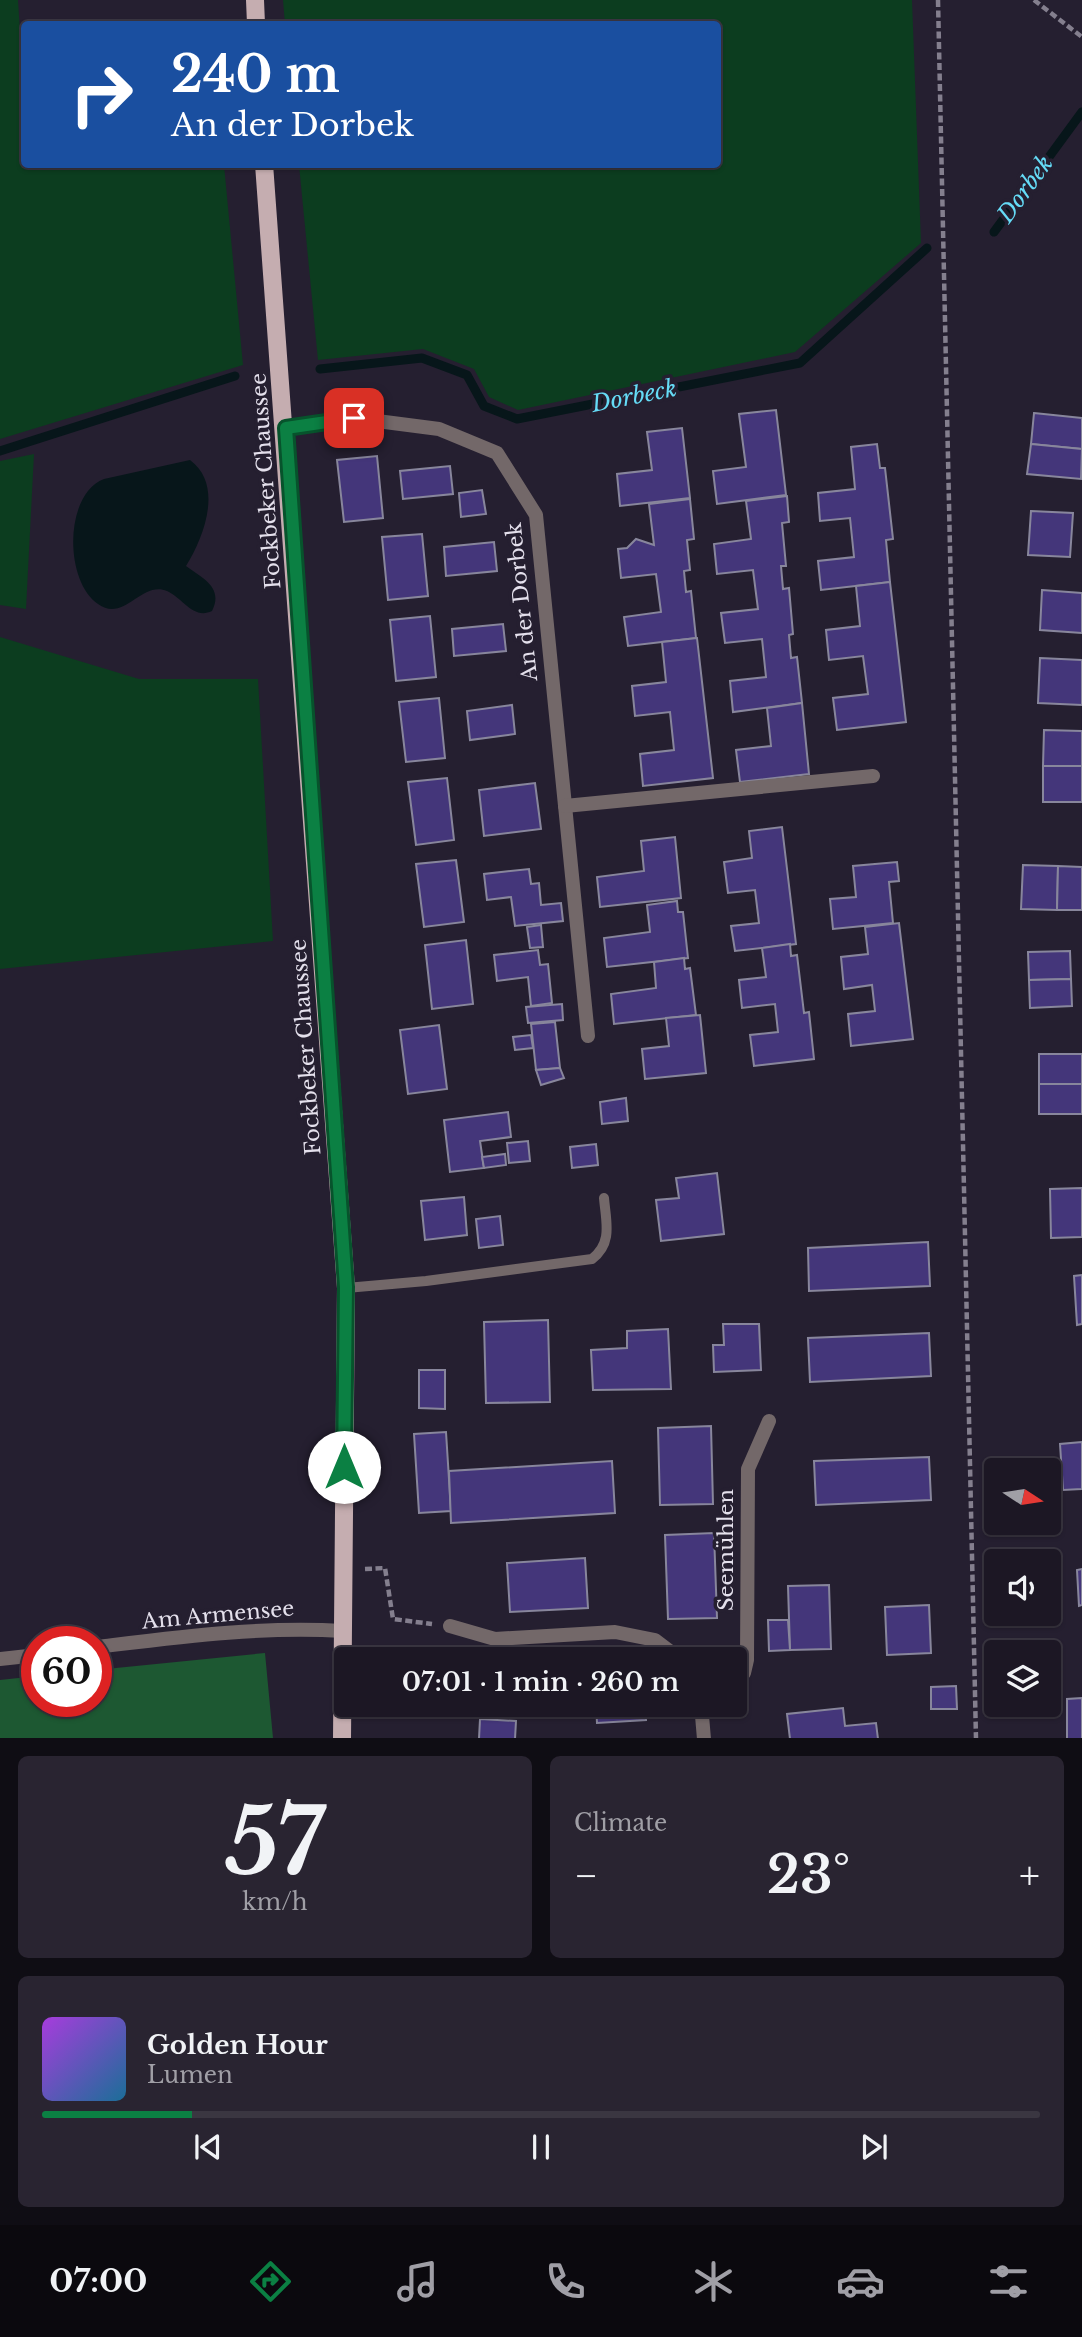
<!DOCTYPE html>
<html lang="en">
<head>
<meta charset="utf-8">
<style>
  :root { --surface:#1c1724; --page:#292431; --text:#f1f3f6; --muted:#a09fa6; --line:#3a3641; --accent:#0b8043 }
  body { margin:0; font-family:"Libre Baskerville",serif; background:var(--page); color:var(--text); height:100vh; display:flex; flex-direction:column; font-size:26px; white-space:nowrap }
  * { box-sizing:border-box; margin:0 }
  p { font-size:23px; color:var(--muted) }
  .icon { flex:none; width:38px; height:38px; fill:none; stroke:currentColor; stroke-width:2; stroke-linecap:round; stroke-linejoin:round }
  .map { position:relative; height:1738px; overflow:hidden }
  .details { display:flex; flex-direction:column; gap:18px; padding:18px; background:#0f0d14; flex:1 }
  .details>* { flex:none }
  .hud { position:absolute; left:21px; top:21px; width:700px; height:147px; border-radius:7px; box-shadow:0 2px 5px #0004,0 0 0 2px var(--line); background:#1a4fa0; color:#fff; overflow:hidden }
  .needle { width:46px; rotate:102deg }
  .controls { position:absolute; left:984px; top:1458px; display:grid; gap:14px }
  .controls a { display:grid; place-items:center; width:77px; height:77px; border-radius:7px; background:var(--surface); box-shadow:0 2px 5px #0004,0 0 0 2px var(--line); font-size:35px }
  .speed { position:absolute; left:21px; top:1626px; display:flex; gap:14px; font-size:35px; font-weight:700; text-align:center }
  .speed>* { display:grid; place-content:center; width:91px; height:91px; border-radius:50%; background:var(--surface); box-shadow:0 2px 5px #0004,0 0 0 2px var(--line); line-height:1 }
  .speed .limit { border:10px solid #d22; background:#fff; color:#111 }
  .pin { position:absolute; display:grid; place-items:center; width:60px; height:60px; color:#fff; margin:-30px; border-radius:14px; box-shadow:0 4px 10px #0006 }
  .me { position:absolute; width:77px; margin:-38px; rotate:0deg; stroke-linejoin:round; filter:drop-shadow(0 0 5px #0008) }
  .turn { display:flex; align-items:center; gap:24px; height:147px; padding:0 35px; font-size:32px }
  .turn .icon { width:91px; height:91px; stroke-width:2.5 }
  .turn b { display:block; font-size:49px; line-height:60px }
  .big { font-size:52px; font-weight:600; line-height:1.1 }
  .details .card { flex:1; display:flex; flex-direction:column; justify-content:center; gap:10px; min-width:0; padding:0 24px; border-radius:10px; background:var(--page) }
  .details .dial { align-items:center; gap:0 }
  .dial b { font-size:91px; line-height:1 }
  .song { display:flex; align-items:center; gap:21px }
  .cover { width:84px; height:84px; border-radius:10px; background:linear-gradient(135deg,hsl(280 70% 55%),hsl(200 70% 35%)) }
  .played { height:7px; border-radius:4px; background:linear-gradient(90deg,var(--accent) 15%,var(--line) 15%) }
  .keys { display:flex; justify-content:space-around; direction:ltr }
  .heat { display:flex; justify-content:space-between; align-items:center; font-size:38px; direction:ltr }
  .details .tiles { flex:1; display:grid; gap:18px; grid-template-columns:1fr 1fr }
  .card:last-child { grid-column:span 2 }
  .trip { position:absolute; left:334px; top:1647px; width:413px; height:70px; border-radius:7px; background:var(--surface); box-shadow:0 2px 5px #0004,0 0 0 2px var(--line); font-weight:600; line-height:70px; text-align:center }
  .tab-bar { display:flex; height:112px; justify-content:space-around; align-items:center; background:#0b090e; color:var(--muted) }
  .tab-bar .icon { width:49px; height:49px }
  .tab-bar .current { color:var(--accent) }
  .tab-bar b { font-size:32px; color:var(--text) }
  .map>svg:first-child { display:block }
  .green { fill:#0c3d1f }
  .forest { fill:#1d5832 }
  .water { fill:#07161a }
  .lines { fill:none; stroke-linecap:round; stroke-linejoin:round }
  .stream { stroke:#07161a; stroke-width:9 }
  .building { fill:#44367a; stroke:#88869c; stroke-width:2 }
  .path { stroke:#847f8e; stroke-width:4.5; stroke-dasharray:7 3.5; stroke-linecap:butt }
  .lane { stroke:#736869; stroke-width:10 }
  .street { stroke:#736869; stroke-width:14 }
  .primary { stroke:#c5adb0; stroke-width:18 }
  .route-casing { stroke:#07532c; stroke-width:18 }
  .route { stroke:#0b8043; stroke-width:12 }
  .labels { text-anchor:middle; stroke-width:7; stroke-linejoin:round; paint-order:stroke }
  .street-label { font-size:21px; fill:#e4e0ec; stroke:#251f30 }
  .water-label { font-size:23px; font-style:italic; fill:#65dbf6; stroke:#251f30 }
</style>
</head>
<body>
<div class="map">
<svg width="1082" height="1739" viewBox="0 0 1082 1739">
  <rect width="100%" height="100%" fill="#251f30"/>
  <g class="green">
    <path d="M0,0H18L24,94V164L224,165L243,365L0,439Z"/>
    <path d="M283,0H912L921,243L795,352L518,410L489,397L474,369L423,349L318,360L299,165L718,164V24H285Z"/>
    <path d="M34,454L26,609L0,605V461Z"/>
    <path d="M0,637L139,679H258L273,941L0,969Z"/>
  </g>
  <path class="forest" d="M265,1653L273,1738H0V1680L37,1676V1701H96V1670Z"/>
  <path class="water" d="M190,460C224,485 204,537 186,566C202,578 224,587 212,611C193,620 183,598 167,591C142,580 124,623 98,604C64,581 64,494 104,479Z"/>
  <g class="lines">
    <g class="stream">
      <path d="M994,232L1082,112"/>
      <path d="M320,369L422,358L467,375L484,406L517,419L800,363L927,248"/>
      <path d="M0,451L235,376"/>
    </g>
  </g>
  <g class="building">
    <path d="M776,410L786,495L717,504L713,471L746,467L739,414Z"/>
    <path d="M1034,413L1082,418V449L1031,444Z"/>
    <path d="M682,428L690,498L620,506L617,474L652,470L647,432Z"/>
    <path d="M877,444L880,468H885L893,539L886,540L890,582L821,590L818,561L854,557L850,518L820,521L818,493L855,489L851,447Z"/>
    <path d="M1031,444L1082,449L1081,479L1027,474Z"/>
    <path d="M377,456L383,518L344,522L337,460Z"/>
    <path d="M450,466L453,494L403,499L400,471Z"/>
    <path d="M482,490L486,514L461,517L459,493Z"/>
    <path d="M787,496L789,522L782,523L786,566H781L783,589L789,588L793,634L789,635L791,658L797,657L802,703L733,712L730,681L766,677L762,639L725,643L721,613L758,609L753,570L717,574L714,544L751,539L746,501Z"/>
    <path d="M690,499L694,539L687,540L690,570L684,571L686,592L691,591L696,638L628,646L624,617L661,612L656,574L621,578L618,549L627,548L636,539L654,545L649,504Z"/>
    <path d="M1031,511L1073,513L1070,557L1028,555Z"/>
    <path d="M422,534L428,596L388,600L382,537Z"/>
    <path d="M494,542L497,571L446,576L444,547Z"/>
    <path d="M890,582L906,722L837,730L833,698L868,694L863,656L829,660L826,630L860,626L856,586Z"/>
    <path d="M1042,590L1082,593V633L1040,630Z"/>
    <path d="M430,616L436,677L396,681L390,620Z"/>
    <path d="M503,624L506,651L454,656L452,629Z"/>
    <path d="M697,638L713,778L643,786L640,754L674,750L670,712L635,716L632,686L666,682L662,642Z"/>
    <path d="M1040,658L1082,660V705L1038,703Z"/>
    <path d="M439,698L445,758L406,762L399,702Z"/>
    <path d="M802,703L809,774L740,782L736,750L771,746L767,708Z"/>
    <path d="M512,705L515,734L470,740L467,711Z"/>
    <path d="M1044,730L1082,731V766H1043Z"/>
    <rect x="1043" y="766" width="39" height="36"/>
    <path d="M447,778L454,840L416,845L408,782Z"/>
    <path d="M535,783L541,829L484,836L479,790Z"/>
    <path d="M782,827L796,944L735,951L731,926L759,923L755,890L728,893L724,862L752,858L749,831Z"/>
    <path d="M675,837L681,898L600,907L597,877L644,871L641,841Z"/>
    <path d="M456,860L464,922L424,927L416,864Z"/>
    <path d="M897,862L899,881L889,882L893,923L833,929L830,899L856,897L853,866Z"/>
    <path d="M1023,865L1058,866L1057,910L1021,909Z"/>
    <path d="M1058,866L1082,867V910H1057Z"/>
    <path d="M529,869L531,884L539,883L541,905L561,903L563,921L515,926L511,897L487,900L484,874Z"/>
    <path d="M677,901L678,912H683L688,958L607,967L604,938L650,932L647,905Z"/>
    <path d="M899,923L913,1039L851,1046L848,1014L875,1011L872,985L844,989L841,957L868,954L865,927Z"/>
    <path d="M541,925L543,947L530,948L527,927Z"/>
    <path d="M466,940L473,1004L432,1009L425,945Z"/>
    <path d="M790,944L791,956L797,955L804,1013L809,1012L814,1059L754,1066L750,1035L778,1032L775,1004L742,1008L739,980L766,977L762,948Z"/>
    <path d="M538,950L540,965L548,964L552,1003L531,1006L528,977L497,981L494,955Z"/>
    <path d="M1070,951L1071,979L1029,980L1028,952Z"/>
    <path d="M684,958L685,969L690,968L696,1015L614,1024L611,994L656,988L654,962Z"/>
    <path d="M1071,979L1072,1006L1030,1008L1029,980Z"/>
    <path d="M562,1004L563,1020L528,1023L526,1007Z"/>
    <path d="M700,1015L706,1073L645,1079L642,1049L669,1046L666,1018Z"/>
    <path d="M555,1022L560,1068L536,1070L531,1024Z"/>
    <path d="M439,1025L447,1089L408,1094L400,1030Z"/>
    <path d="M531,1035L533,1048L515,1050L513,1037Z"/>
    <rect x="1039" y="1054" width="43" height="30"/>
    <path d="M560,1068L564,1078L541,1085L536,1070Z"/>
    <rect x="1039" y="1084" width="43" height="30"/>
    <path d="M626,1098L628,1121L602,1124L600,1102Z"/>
    <path d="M508,1112L511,1137L480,1141L484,1168L450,1172L444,1120Z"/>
    <path d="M528,1141L530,1161L509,1163L507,1143Z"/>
    <path d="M596,1144L598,1165L572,1168L570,1147Z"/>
    <path d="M505,1154L506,1165L484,1168L482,1157Z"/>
    <path d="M717,1173L724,1234L661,1241L656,1200L679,1198L676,1178Z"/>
    <path d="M1082,1188V1237L1051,1238L1050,1189Z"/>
    <path d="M464,1197L467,1235L425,1240L421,1201Z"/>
    <path d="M500,1216L503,1245L479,1248L476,1219Z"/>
    <path d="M928,1242L930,1286L809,1291L808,1248Z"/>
    <path d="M1082,1275V1324L1077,1325L1074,1276Z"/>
    <path d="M548,1320L550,1402L486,1403L484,1322Z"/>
    <path d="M723,1324H759L761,1370L714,1372L713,1345H724Z"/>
    <path d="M668,1329L671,1389L593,1390L591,1350L627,1348V1331Z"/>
    <path d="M929,1333L931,1376L810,1382L808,1338Z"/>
    <path d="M419,1370H445V1409L419,1408Z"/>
    <path d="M711,1426L713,1504L660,1505L658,1428Z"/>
    <path d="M446,1432L451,1511L419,1513L414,1434Z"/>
    <path d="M1082,1442V1489L1063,1490L1060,1444Z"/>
    <path d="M929,1457L931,1500L816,1505L814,1461Z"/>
    <path d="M612,1461L615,1513L451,1523L449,1471Z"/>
    <path d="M714,1533L717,1618L668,1619L665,1535Z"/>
    <path d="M585,1558L588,1608L510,1612L507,1563Z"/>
    <path d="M1082,1569V1605L1079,1606L1077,1570Z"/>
    <path d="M829,1585L831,1649L790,1650L788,1586Z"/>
    <path d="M929,1605L931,1653L887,1655L885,1607Z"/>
    <path d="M768,1620H788L790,1650L769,1651Z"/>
    <path d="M956,1686L957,1709H931V1687Z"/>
    <path d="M1082,1698V1739H1067V1699Z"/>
    <path d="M596,1704H645L646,1720L597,1723Z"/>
    <path d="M843,1708L845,1726L876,1723L878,1739H790L787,1714Z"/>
    <path d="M480,1719L516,1721L515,1739H479Z"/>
  </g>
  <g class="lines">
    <g class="path">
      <path d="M938,0L976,1739"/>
      <path d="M1034,0L1082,37"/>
      <path d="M365,1569L385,1568L393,1619L432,1624"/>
    </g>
    <path class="lane" d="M346,1288L426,1281L592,1259C613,1243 606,1222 604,1198"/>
    <g class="street">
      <path d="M286,428L354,418L439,429L497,453L536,515L588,1036"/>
      <path d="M565,806L873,776"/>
      <path d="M450,1626L495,1639L615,1632L655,1640L680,1659"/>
      <path d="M96,1647C179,1637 260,1626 343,1631"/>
      <path d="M0,1659L37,1655"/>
      <path d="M735,1679L744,1673L747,1660L748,1469L769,1421"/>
      <path d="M701,1704L704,1739"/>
    </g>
    <g class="primary">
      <path d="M255,0L256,24"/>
      <path d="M264,164L346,1288L342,1739"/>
    </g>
  </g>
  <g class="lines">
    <g class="route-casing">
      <path id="route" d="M344,1467L346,1287L286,428L354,418"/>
    </g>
    <use href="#route" class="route"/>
  </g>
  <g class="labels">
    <g class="street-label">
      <text transform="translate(266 481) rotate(-94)" y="7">Fockbeker Chaussee</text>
      <text transform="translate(522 602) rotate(-96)" y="7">An der Dorbek</text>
      <text transform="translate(306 1047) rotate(-94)" y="7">Fockbeker Chaussee</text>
      <text transform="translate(726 1550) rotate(-90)" y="7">Seemühlen</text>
      <text transform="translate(218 1615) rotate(-5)" y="7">Am Armensee</text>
    </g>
    <g class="water-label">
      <text transform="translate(1025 189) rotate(-54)" y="8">Dorbek</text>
      <text transform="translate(634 396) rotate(-11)" y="8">Dorbeck</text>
    </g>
  </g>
</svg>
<div class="controls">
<a><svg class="needle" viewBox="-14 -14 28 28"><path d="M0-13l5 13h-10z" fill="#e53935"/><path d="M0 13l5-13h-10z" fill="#a09fa6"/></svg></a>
<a><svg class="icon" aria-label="sound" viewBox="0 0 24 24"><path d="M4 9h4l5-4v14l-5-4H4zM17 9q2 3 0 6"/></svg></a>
<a><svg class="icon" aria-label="layers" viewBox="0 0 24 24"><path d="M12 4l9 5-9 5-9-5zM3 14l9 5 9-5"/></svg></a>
</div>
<div class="speed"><div class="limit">60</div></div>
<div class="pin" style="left:354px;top:418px;background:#d93025"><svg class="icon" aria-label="arrive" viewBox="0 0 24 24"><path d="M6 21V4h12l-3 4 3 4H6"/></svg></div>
<svg class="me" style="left:344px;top:1467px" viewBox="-20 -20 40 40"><circle r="19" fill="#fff"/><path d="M0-13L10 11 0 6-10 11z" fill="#0b8043"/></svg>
<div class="trip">07:01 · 1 min · 260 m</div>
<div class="hud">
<div class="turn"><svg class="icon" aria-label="right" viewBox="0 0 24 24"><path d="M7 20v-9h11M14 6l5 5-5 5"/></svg><div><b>240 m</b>An der Dorbek</div></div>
</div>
</div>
<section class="details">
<div class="tiles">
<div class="card dial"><b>57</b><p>km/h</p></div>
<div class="card"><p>Climate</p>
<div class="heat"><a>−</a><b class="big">23°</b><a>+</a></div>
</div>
<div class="card">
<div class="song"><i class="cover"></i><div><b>Golden Hour</b><p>Lumen</p></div></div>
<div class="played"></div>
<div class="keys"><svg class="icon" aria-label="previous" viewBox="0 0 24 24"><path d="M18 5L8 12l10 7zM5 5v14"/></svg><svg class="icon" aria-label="pause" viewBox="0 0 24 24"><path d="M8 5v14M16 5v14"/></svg><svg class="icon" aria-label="next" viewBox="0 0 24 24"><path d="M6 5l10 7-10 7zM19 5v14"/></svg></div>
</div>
</div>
</section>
<nav class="tab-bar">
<b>07:00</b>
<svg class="icon current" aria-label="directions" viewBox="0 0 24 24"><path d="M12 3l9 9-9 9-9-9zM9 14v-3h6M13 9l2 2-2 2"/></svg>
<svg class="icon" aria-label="music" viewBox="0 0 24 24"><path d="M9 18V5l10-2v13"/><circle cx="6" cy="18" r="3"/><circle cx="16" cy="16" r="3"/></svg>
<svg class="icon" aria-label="phone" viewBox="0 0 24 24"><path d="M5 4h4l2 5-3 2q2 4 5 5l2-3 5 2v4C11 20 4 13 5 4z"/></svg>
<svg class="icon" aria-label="climate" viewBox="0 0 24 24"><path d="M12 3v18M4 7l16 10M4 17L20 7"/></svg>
<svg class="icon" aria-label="car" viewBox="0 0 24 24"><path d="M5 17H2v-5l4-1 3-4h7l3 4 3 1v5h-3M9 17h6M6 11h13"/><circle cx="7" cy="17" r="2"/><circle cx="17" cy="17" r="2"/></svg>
<svg class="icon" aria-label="filters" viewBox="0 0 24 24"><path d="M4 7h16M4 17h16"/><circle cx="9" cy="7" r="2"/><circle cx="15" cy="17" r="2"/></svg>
</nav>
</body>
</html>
